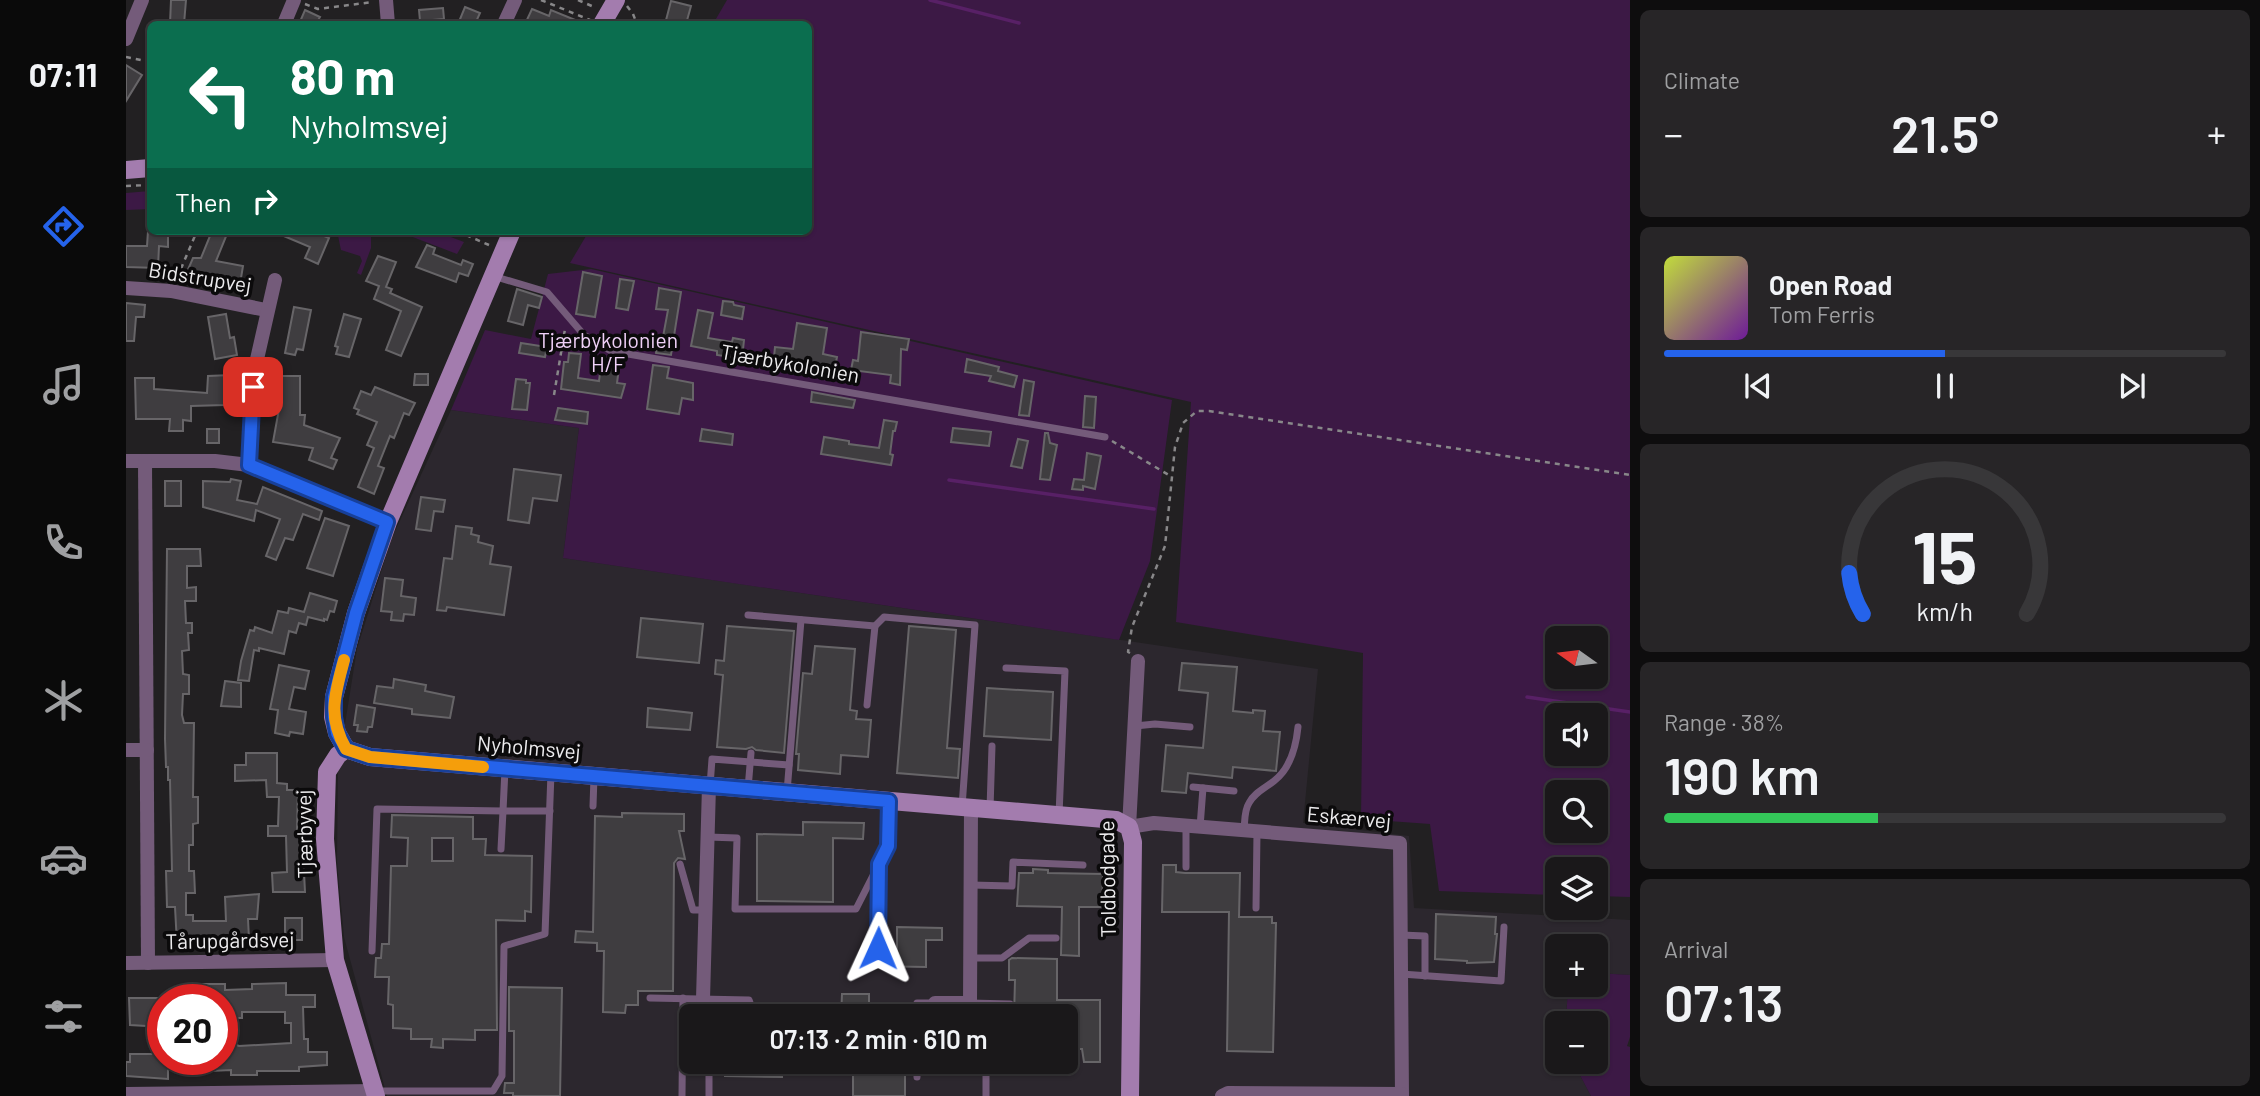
<!DOCTYPE html>
<html lang="en">
<head>
<meta charset="utf-8">
<style>
  :root { --surface:#1a181a; --page:#272527; --text:#f1f3f6; --muted:#9fa0a2; --line:#383739; --accent:#2563eb }
  body { margin:0; font-family:Barlow,sans-serif; background:var(--page); color:var(--text); height:100vh; display:flex; flex-direction:column; font-size:26px; white-space:nowrap }
  * { box-sizing:border-box; margin:0 }
  p { font-size:23px; color:var(--muted) }
  .icon { flex:none; width:38px; height:38px; fill:none; stroke:currentColor; stroke-width:2; stroke-linecap:round; stroke-linejoin:round }
  .map { position:relative; flex:1; overflow:hidden }
  .side { display:flex; flex-direction:column; gap:10px; padding:10px; background:#0e0d0e; width:630px }
  .side>* { flex:none }
  .banner { position:absolute; left:21px; top:21px; width:665px; height:214px; border-radius:10px; box-shadow:0 2px 5px #0004,0 0 0 2px var(--line); background:#0b6e4f; color:#fff; overflow:hidden }
  .needle { width:46px; rotate:284deg }
  .controls { position:absolute; left:1419px; top:626px; display:grid; gap:14px }
  .controls a { display:grid; place-items:center; width:63px; height:63px; border-radius:10px; background:var(--surface); box-shadow:0 2px 5px #0004,0 0 0 2px var(--line); font-size:35px }
  .speed { position:absolute; left:21px; top:984px; display:flex; gap:14px; font-size:35px; font-weight:700; text-align:center }
  .speed>* { display:grid; place-content:center; width:91px; height:91px; border-radius:50%; background:var(--surface); box-shadow:0 2px 5px #0004,0 0 0 2px var(--line); line-height:1 }
  .speed .limit { border:10px solid #d22; background:#fff; color:#111 }
  .pin { position:absolute; display:grid; place-items:center; width:60px; height:60px; color:#fff; margin:-30px; border-radius:14px; box-shadow:0 4px 10px #0006 }
  .me { position:absolute; width:77px; margin:-38px; rotate:1deg; stroke-linejoin:round; filter:drop-shadow(0 0 5px #0008) }
  .turn { display:flex; align-items:center; gap:24px; height:147px; padding:0 28px; font-size:32px }
  .turn .icon { width:91px; height:91px; stroke-width:2.5 }
  .turn b { display:block; font-size:49px; line-height:60px }
  .then { display:flex; align-items:center; height:66px; padding:0 28px; background:#0003; gap:14px; font-size:26px }
  .big { font-size:52px; font-weight:600; line-height:1.1 }
  .side .card { flex:1; display:flex; flex-direction:column; justify-content:center; gap:10px; min-width:0; padding:0 24px; border-radius:10px; background:var(--page) }
  .side .dial { align-items:center; gap:0 }
  .dial svg { height:182px; overflow:visible; fill:none; stroke:var(--line); stroke-width:7; stroke-linecap:round; text-anchor:middle }
  .dial text { fill:var(--text); stroke:none }
  .song { display:flex; align-items:center; gap:21px }
  .cover { width:84px; height:84px; border-radius:10px; background:linear-gradient(135deg,hsl(70 70% 55%),hsl(280 70% 35%)) }
  .played { height:7px; border-radius:4px; background:linear-gradient(90deg,var(--accent) 50%,var(--line) 50%) }
  .keys { display:flex; justify-content:space-around; direction:ltr }
  .heat { display:flex; justify-content:space-between; align-items:center; font-size:38px; direction:ltr }
  .charge { height:10px; border-radius:5px; background:linear-gradient(90deg,#34c759 38%,var(--line) 0) }
  .trip { position:absolute; left:553px; top:1004px; width:399px; height:70px; border-radius:10px; background:var(--surface); box-shadow:0 2px 5px #0004,0 0 0 2px var(--line); font-weight:600; line-height:70px; text-align:center }
  main { display:flex; flex:1; min-height:0 }
  .dock { display:flex; flex-direction:column; width:126px; justify-content:space-around; align-items:center; background:#0a0a0a; color:var(--muted) }
  .dock .icon { width:49px; height:49px }
  .dock .active { color:var(--accent) }
  .dock b { font-size:32px; color:var(--text) }
  .map>svg:first-child { display:block }
  .built { fill:#2c272e; fill-rule:evenodd }
  .green { fill:#3c1945; fill-rule:evenodd }
  .lines { fill:none; stroke-linecap:round; stroke-linejoin:round }
  .stream { stroke:#582066; stroke-width:3.5 }
  .building { fill:#3f3d40; stroke:#676568; stroke-width:2; fill-rule:evenodd }
  .path { stroke:#888789; stroke-width:2.5; stroke-dasharray:5 5; stroke-linecap:butt }
  .lane { stroke:#745b7a; stroke-width:7 }
  .street { stroke:#745b7a; stroke-width:14 }
  .secondary { stroke:#a37cae; stroke-width:18 }
  .route-casing { stroke:#184099; stroke-width:18 }
  .route { stroke:#2563eb; stroke-width:12 }
  .slow { stroke:#f59e0b; stroke-width:12 }
  .labels { text-anchor:middle; stroke-width:7; stroke-linejoin:round; paint-order:stroke }
  .street-label { font-size:21px; fill:#edecee; stroke:#0b0a0b }
  .park-label { font-size:21px; fill:#f0d1f8; stroke:#0b0a0b }
</style>
</head>
<body>
<main>
<nav class="dock">
<b>07:11</b>
<svg class="icon active" aria-label="directions" viewBox="0 0 24 24"><path d="M12 3l9 9-9 9-9-9zM9 14v-3h6M13 9l2 2-2 2"/></svg>
<svg class="icon" aria-label="music" viewBox="0 0 24 24"><path d="M9 18V5l10-2v13"/><circle cx="6" cy="18" r="3"/><circle cx="16" cy="16" r="3"/></svg>
<svg class="icon" aria-label="phone" viewBox="0 0 24 24"><path d="M5 4h4l2 5-3 2q2 4 5 5l2-3 5 2v4C11 20 4 13 5 4z"/></svg>
<svg class="icon" aria-label="climate" viewBox="0 0 24 24"><path d="M12 3v18M4 7l16 10M4 17L20 7"/></svg>
<svg class="icon" aria-label="car" viewBox="0 0 24 24"><path d="M5 17H2v-5l4-1 3-4h7l3 4 3 1v5h-3M9 17h6M6 11h13"/><circle cx="7" cy="17" r="2"/><circle cx="17" cy="17" r="2"/></svg>
<svg class="icon" aria-label="filters" viewBox="0 0 24 24"><path d="M4 7h16M4 17h16"/><circle cx="9" cy="7" r="2"/><circle cx="15" cy="17" r="2"/></svg>
</nav>
<div class="map">
<svg width="1504" height="1096" viewBox="0 0 1504 1096">
  <rect width="100%" height="100%" fill="#222022"/>
  <path class="built" d="M325,410L453,428L437,558L1192,669L1177,823L1283,836L1288,908L1504,920V975L1470,973V947H1432V985H1442L1440,1024H1432V1062H1447L1465,1096H261L218,937L211,862L212,768L231,649L265,540ZM565,1017H940V1062H565Z"/>
  <g class="green">
    <path d="M601,0H1504V897L1470,896V870H1432L1431,895L1313,891L1304,824L1235,819L1237,653L1050,622L1065,402L444,263L463,231H682V24H587ZM1432,639H1470V677H1432ZM1432,716H1470V754H1432ZM1432,793H1470V831H1432Z"/>
    <path d="M24,191V209L0,210V193Z"/>
    <path d="M211,231H245V248L235,275L231,273L236,261L234,256L215,250Z"/>
    <path d="M271,231H309L338,242L331,254Z"/>
    <path d="M465,269L1046,400L1024,561L993,640L437,558L453,428L325,410L359,330L405,339L422,274Z"/>
    <path d="M1470,973L1504,975V1037L1501,1046L1504,1047V1096H1465L1447,1062H1470V1024H1440L1442,985H1470Z"/>
  </g>
  <g class="lines">
    <g class="stream">
      <path d="M804,0L893,23"/>
      <path d="M823,480L1028,509"/>
      <path d="M1401,697L1504,712"/>
    </g>
  </g>
  <g class="building">
    <path d="M45,0H60L58,24H44Z"/>
    <path d="M545,1L565,6L560,24H539Z"/>
    <path d="M339,7L354,13L349,24H332Z"/>
    <path d="M317,8L318,19L294,21L293,10Z"/>
    <path d="M406,9L423,16L425,10L459,24H399Z"/>
    <path d="M179,10L194,17L190,24H173Z"/>
    <path d="M0,65L16,75L0,101Z"/>
    <path d="M22,231H42V247L33,246L32,268L0,267V246H21Z"/>
    <path d="M86,231L101,234L90,261L117,266L114,284L74,276L72,283L57,281L67,258H75Z"/>
    <path d="M146,231H186L203,238L192,264L179,258L184,247Z"/>
    <path d="M301,245L309,248L307,254L335,265L337,260L347,264L342,276L333,273L330,282L290,267Z"/>
    <path d="M252,256L270,262L260,287L266,289L264,293L296,307L275,356L260,350L275,311L248,299L253,286L240,281Z"/>
    <path d="M457,272L476,276L469,317L450,314Z"/>
    <path d="M494,279L508,281L502,310L490,308Z"/>
    <path d="M533,288L555,292L545,355L530,353L533,336L537,337L542,310L530,309Z"/>
    <path d="M391,289L416,297L413,308L402,305L397,325L382,321Z"/>
    <path d="M597,301L607,302L608,305L618,307L616,319L595,315Z"/>
    <path d="M0,303L19,305L18,317H10L8,341H0Z"/>
    <path d="M168,307L185,310L177,350L171,349L169,355L159,353Z"/>
    <path d="M572,310L587,313L582,338L606,342L607,338L618,340L616,359L591,355V351L565,346Z"/>
    <path d="M100,314L104,338L108,337L111,355L89,359L82,317Z"/>
    <path d="M218,314L235,319L223,357L210,354L212,347L209,346Z"/>
    <path d="M671,323L701,328L697,354L711,357L709,367L648,357L649,347L667,349Z"/>
    <path d="M735,332L783,339L781,350L775,349L774,385L764,383L765,375L725,370L727,360L732,361Z"/>
    <path d="M395,343L421,347L419,357L393,353Z"/>
    <path d="M443,353L455,354L452,378L473,381L476,357L494,360L491,383L499,384L495,398L435,389L438,362H442Z"/>
    <path d="M841,359L873,367L872,371L891,376L888,387L863,381L865,376L839,372Z"/>
    <path d="M527,365L543,367L541,378L567,383V400L556,398L553,414L521,409Z"/>
    <path d="M289,374H302V385H288Z"/>
    <path d="M105,375V389H99V405L65,406V421L57,420V431H43L44,419H10L9,378H28V389L81,393L82,376Z"/>
    <path d="M149,376H174V415H179L178,425L214,438L205,458L211,460L207,469L183,460L187,448L147,442L153,409H149Z"/>
    <path d="M390,379L400,380V383H404L401,410L386,409Z"/>
    <path d="M898,380L908,382L903,416L893,415Z"/>
    <path d="M249,387L289,403L283,415L278,413L268,438L264,436L252,466L258,468L248,494L232,487L248,448L241,445L251,422L231,414L233,410L228,408L235,391L245,395Z"/>
    <path d="M686,392L729,400L727,408L685,402Z"/>
    <path d="M959,396L970,397L968,428L957,427Z"/>
    <path d="M432,408L462,412L461,424L429,420Z"/>
    <path d="M758,420L771,422L769,431H767L764,454L767,455L765,465L695,454L698,437L723,441V444L753,448Z"/>
    <path d="M827,428L865,432L863,446L825,442Z"/>
    <rect x="81" y="429" width="12" height="14"/>
    <path d="M576,429L607,434L606,445L574,441Z"/>
    <path d="M919,433H922L924,443L931,445L924,480L914,479Z"/>
    <path d="M892,439L902,441L896,468L885,466Z"/>
    <path d="M961,453L975,456L969,489L957,486V490L946,489L948,479L958,480Z"/>
    <path d="M388,469L435,475L431,501L407,498L403,523L382,520Z"/>
    <path d="M105,479L115,481L111,500L131,504L137,487L196,511L193,520L177,514L167,540L159,538L150,560L140,556L154,519L130,510L128,521L77,507V481L104,482Z"/>
    <rect x="39" y="481" width="16" height="25"/>
    <path d="M295,497L319,500L317,512L308,511L305,531L290,529Z"/>
    <path d="M199,518L223,526L207,576L181,568Z"/>
    <path d="M330,526L346,528L345,534L353,536L352,542L367,546L364,564L385,567L378,615L321,607L320,611L311,610L318,558L326,559Z"/>
    <path d="M41,549H74L75,566H61V588L70,587V601H59L60,623H66V633H62L63,650L56,651L57,674L63,675V694H57L56,715L58,723H68L67,797H72V823L67,824V845H63V871H68L69,893H60V915H67V921H100L99,897L133,894L131,919H122L123,939L78,937V944H51L49,907H41L40,871H46L44,780H42V767H40L39,739Z"/>
    <path d="M259,578L277,580L275,596L290,598L288,615L278,614L277,621L265,620L266,612L255,611Z"/>
    <path d="M184,593L211,601L208,612L204,611L201,620L198,619V621L182,617L180,625L173,623L170,633L163,631L158,654L133,648V651L128,650L123,681L112,680L115,661L124,630L128,631L129,627L146,633L152,611L162,613L163,608L178,612Z"/>
    <path d="M515,618L577,624L573,663L511,657Z"/>
    <path d="M601,626L668,631L658,753L630,750L626,747L620,749L591,747L597,675L589,674L590,660L598,661Z"/>
    <path d="M783,626L830,630L821,748L834,749L832,778L771,773Z"/>
    <path d="M689,646L729,649L724,710L731,711L730,719L745,720L742,757L715,755L714,774L672,770L673,754H670L677,673L686,674Z"/>
    <path d="M1056,663L1111,667L1107,711L1127,713V710L1139,711L1137,731L1154,732L1150,771L1107,767L1106,778L1062,773L1060,793L1036,791L1040,745L1077,748L1082,693L1053,690Z"/>
    <path d="M153,665L183,671L179,689L168,687L163,709L180,712L177,734L164,732L163,736L149,733L152,710L144,709Z"/>
    <path d="M268,679L300,685L299,691L328,697L324,718L286,714V709L248,703L251,686L267,688Z"/>
    <path d="M99,681L115,683V707L95,706Z"/>
    <path d="M861,688L927,692L925,740L858,736Z"/>
    <path d="M231,705L249,708L246,727H242L241,732L231,731L232,725H228Z"/>
    <path d="M522,708L566,713L564,730L521,727Z"/>
    <path d="M120,753H151V783L161,784V790H172L171,832H176L179,892H147L146,873L161,872L160,836H142V826H152L153,797H141L140,780L109,781V765H120Z"/>
    <path d="M496,813L558,814V831H553L559,859L552,858L548,863L547,991H512V1005H500L499,1013L477,1012L478,951H471V943L449,942L450,931L467,932L469,816L496,817Z"/>
    <path d="M266,815L347,817V839H360L359,855L406,856L405,912L399,911V921L370,920L371,1030H349V1040L317,1039V1048L305,1047L306,1039H285V1029L267,1028V1005L262,1004L263,977H249L250,958H255L256,944H263L265,866H281L282,838L265,837ZM306,838H327V861H306Z"/>
    <path d="M677,822L738,823L737,839L707,838V902L631,901V834L677,835Z"/>
    <path d="M1037,865H1050V872L1059,873H1114L1113,917H1146V923H1150L1147,1052L1101,1051L1103,912H1036Z"/>
    <path d="M907,869L922,870V873L977,874L976,907H953V956L935,955L936,907L891,906L893,873H907Z"/>
    <path d="M1310,914L1370,917L1369,934H1371L1368,962L1341,963V961L1309,959Z"/>
    <rect x="159" y="918" width="17" height="22"/>
    <path d="M771,927L816,928V940H800V967L744,966V954H771Z"/>
    <path d="M886,958L931,959V1000H974V1062H958L956,1049H940V1017H888L889,980H883V960Z"/>
    <path d="M160,983V995H189V1007H177L178,1039H182V1052H201V1065L173,1067V1071H131V1075H105V1070L65,1072V1059L100,1057V1041L113,1046L165,1043V1023H159V1012H116V1018H98V999H70V984H99V990L126,989V984Z"/>
    <path d="M383,987L436,988L434,1096H387V1093H378L379,1083H388V1031H383Z"/>
    <path d="M716,994H743V1004L771,1005V1017H715Z"/>
    <path d="M3,998H37V1027L4,1025Z"/>
    <path d="M4,1054H37V1065H42V1079L0,1076V1062H4Z"/>
    <path d="M599,1062H656V1077L599,1076Z"/>
    <rect x="727" y="1062" width="52" height="34"/>
  </g>
  <g class="lines">
    <g class="path">
      <path d="M415,0L464,20"/>
      <path d="M452,0L468,7"/>
      <path d="M179,4L192,9L247,2"/>
      <path d="M501,6L507,14L511,24"/>
      <path d="M0,57L24,62"/>
      <path d="M22,102L24,98"/>
      <path d="M0,186L24,185"/>
      <path d="M331,231L363,245"/>
      <path d="M51,278L71,231"/>
      <path d="M428,395L439,329"/>
      <path d="M986,441L1046,477"/>
      <path d="M1004,653L1002,652L1006,627L1039,546L1049,447L1057,423L1071,411H1083L1504,475"/>
    </g>
    <g class="lane">
      <path d="M367,276L421,292L458,335L485,351L979,437"/>
      <path d="M622,615L749,626L741,705"/>
      <path d="M749,626L758,617L849,625L836,807"/>
      <path d="M880,668L939,671L933,815"/>
      <path d="M1009,726L1029,724L1064,727"/>
      <path d="M584,786L586,759L663,765"/>
      <path d="M1067,787L1108,791"/>
      <path d="M622,789L625,753"/>
      <path d="M661,792L675,620"/>
      <path d="M467,806L468,777"/>
      <path d="M864,809L866,746"/>
      <path d="M1074,827L1077,788"/>
      <path d="M1118,830C1119,821 1118,811 1123,803C1128,793 1139,788 1148,781C1165,768 1170,747 1172,727"/>
      <path d="M582,837L611,838L609,909H730L762,846L763,802"/>
      <path d="M375,849L377,811H424"/>
      <path d="M554,864L567,910H580"/>
      <path d="M1060,867V826"/>
      <path d="M845,885L886,886L887,862L957,865"/>
      <path d="M1130,908L1131,832"/>
      <path d="M1275,935L1299,936V976"/>
      <path d="M752,948L753,865"/>
      <path d="M246,951L251,809L377,811L379,769"/>
      <path d="M845,958H876L903,938H930"/>
      <path d="M1275,974L1375,981L1378,927"/>
      <path d="M524,998L623,1000L629,1017"/>
      <path d="M577,999L583,1009V1017"/>
      <path d="M844,1003L884,1004"/>
      <path d="M860,1004V1017"/>
      <path d="M791,1017V1003H809"/>
      <path d="M583,1062V1096"/>
      <path d="M860,1062V1096"/>
      <path d="M860,1070L943,1072"/>
      <path d="M791,1077V1062"/>
      <path d="M251,1091H367L376,1076L378,946L419,934L425,773"/>
      <path d="M556,1096L557,998"/>
    </g>
    <g class="street">
      <path d="M260,0L262,24"/>
      <path d="M158,24L168,0"/>
      <path d="M378,24L389,0"/>
      <path d="M0,39L16,0"/>
      <path d="M0,288L45,291L140,310"/>
      <path d="M0,461H89L123,465L262,522"/>
      <path d="M19,461L22,963"/>
      <path d="M123,465L129,368L149,280"/>
      <path d="M1012,661L1003,827L1028,823L1274,843L1276,1096"/>
      <path d="M0,750H21"/>
      <path d="M0,963L209,960"/>
      <path d="M577,999L583,786"/>
      <path d="M809,1003H844L845,808"/>
      <path d="M0,1094L249,1091"/>
      <path d="M1096,1096L1102,1093L1276,1094"/>
    </g>
    <g class="secondary">
      <path d="M476,24L490,0"/>
      <path d="M0,170L24,168"/>
      <path d="M220,749L244,757L990,820L1003,827L1007,842L1004,1096"/>
      <path d="M220,749L211,733L207,717L208,697L230,613L262,522L386,231"/>
      <path d="M220,749L212,755L201,772L199,839L209,960L250,1096"/>
    </g>
  </g>
  <g class="lines">
    <g class="route-casing">
      <path id="route" d="M127,387L123,465L261,522L230,613L208,697V717L211,733L220,749L244,757L763,801L762,846L753,864L752,948"/>
    </g>
    <use href="#route" class="route"/>
    <path class="slow" d="M218,660C209,694 201,716 220,749L244,757L357,767"/>
  </g>
  <g class="labels">
    <g class="street-label">
      <text transform="translate(74 278) rotate(9)" y="7">Bidstrupvej</text>
      <text transform="translate(664 364) rotate(10)" y="7">Tjærbykolonien</text>
      <text transform="translate(403 748) rotate(5)" y="7">Nyholmsvej</text>
      <text transform="translate(1223 818) rotate(5)" y="7">Eskærvej</text>
      <text transform="translate(179 834) rotate(-91)" y="7">Tjærbyvej</text>
      <text transform="translate(982 879) rotate(-91)" y="7">Toldbodgade</text>
      <text transform="translate(104 941) rotate(-1)" y="7">Tårupgårdsvej</text>
    </g>
    <g class="park-label">
      <text x="482" y="348">Tjærbykolonien<tspan x="482" dy="24">H/F</tspan></text>
    </g>
  </g>
</svg>
<div class="controls">
<a><svg class="needle" viewBox="-14 -14 28 28"><path d="M0-13l5 13h-10z" fill="#e53935"/><path d="M0 13l5-13h-10z" fill="#9fa0a2"/></svg></a>
<a><svg class="icon" aria-label="sound" viewBox="0 0 24 24"><path d="M4 9h4l5-4v14l-5-4H4zM17 9q2 3 0 6"/></svg></a>
<a><svg class="icon" aria-label="search" viewBox="0 0 24 24"><circle cx="10" cy="10" r="6"/><path d="M15 15l6 6"/></svg></a>
<a><svg class="icon" aria-label="layers" viewBox="0 0 24 24"><path d="M12 4l9 5-9 5-9-5zM3 14l9 5 9-5"/></svg></a>
<a>+</a>
<a>−</a>
</div>
<div class="speed"><div class="limit">20</div></div>
<div class="pin" style="left:127px;top:387px;background:#d93025"><svg class="icon" aria-label="arrive" viewBox="0 0 24 24"><path d="M6 21V4h12l-3 4 3 4H6"/></svg></div>
<svg class="me" style="left:752px;top:948px" viewBox="-20 -20 40 40"><path d="M0-17L14 15 0 8-14 15z" fill="#2563eb" stroke="#fff" stroke-width="4"/></svg>
<div class="trip">07:13 · 2 min · 610 m</div>
<div class="banner">
<div class="turn"><svg class="icon" aria-label="left" viewBox="0 0 24 24"><path d="M17 20v-9H6M10 6l-5 5 5 5"/></svg><div><b>80 m</b>Nyholmsvej</div></div>
<div class="then">Then<svg class="icon" aria-label="right" viewBox="0 0 24 24"><path d="M7 20v-9h11M14 6l5 5-5 5"/></svg></div>
</div>
</div>
<section class="side">
<div class="card"><p>Climate</p>
<div class="heat"><a>−</a><b class="big">21.5°</b><a>+</a></div>
</div>
<div class="card">
<div class="song"><i class="cover"></i><div><b>Open Road</b><p>Tom Ferris</p></div></div>
<div class="played"></div>
<div class="keys"><svg class="icon" aria-label="previous" viewBox="0 0 24 24"><path d="M18 5L8 12l10 7zM5 5v14"/></svg><svg class="icon" aria-label="pause" viewBox="0 0 24 24"><path d="M8 5v14M16 5v14"/></svg><svg class="icon" aria-label="next" viewBox="0 0 24 24"><path d="M6 5l10 7-10 7zM19 5v14"/></svg></div>
</div>
<div class="card dial"><svg viewBox="0 0 100 80">
<path d="M14 69A42 42 0 1 1 86 69"/>
<path d="M14 69A42 42 0 0 1 8 51" stroke="#2563eb"/>
<text x="50" y="56" font-size="32" font-weight="700">15</text>
<text x="50" y="72" font-size="11">km/h</text>
</svg></div>
<div class="card"><p>Range · 38%</p><b class="big">190 km</b><div class="charge"></div></div>
<div class="card"><p>Arrival</p><b class="big">07:13</b></div>
</section>
</main>
</body>
</html>
